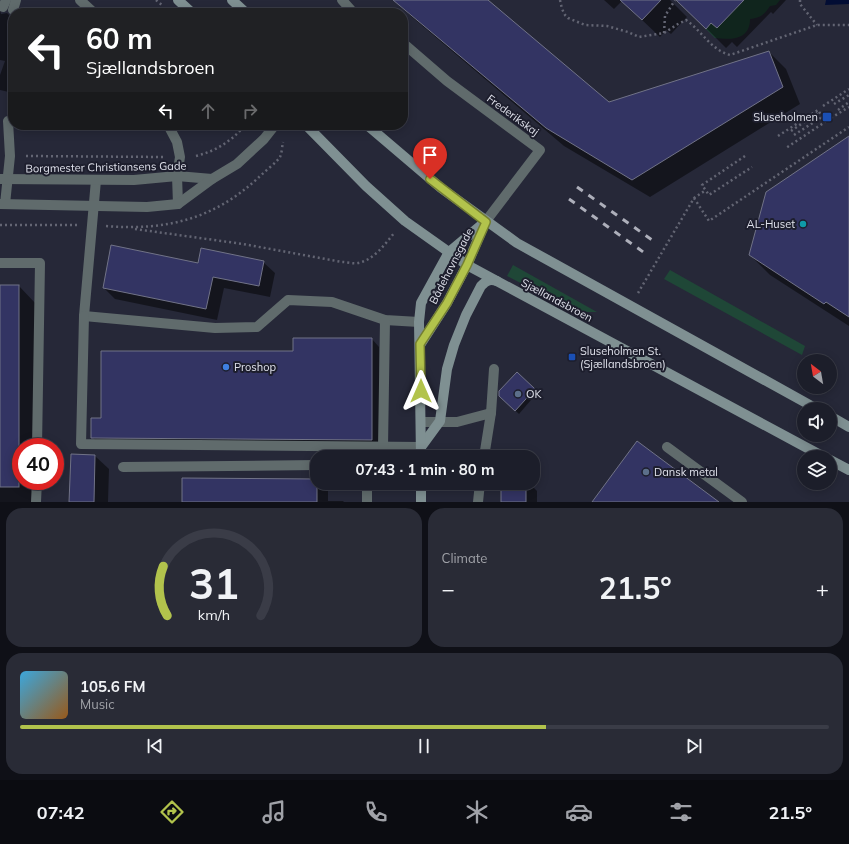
<!DOCTYPE html>
<html lang="en">
<head>
<meta charset="utf-8">
<style>
  :root { --surface:#1c1e2a; --page:#292b36; --text:#f1f3f6; --muted:#a0a2a8; --line:#3a3c47; --accent:#b2c34c }
  body { margin:0; font-family:Mulish,sans-serif; background:var(--page); color:var(--text); height:100vh; display:flex; flex-direction:column; font-size:15px; white-space:nowrap }
  * { box-sizing:border-box; margin:0 }
  p { font-size:13px; color:var(--muted) }
  .icon { flex:none; width:22px; height:22px; fill:none; stroke:currentColor; stroke-width:2; stroke-linecap:round; stroke-linejoin:round }
  .map { position:relative; height:502px; overflow:hidden }
  .side { display:flex; flex-direction:column; gap:6px; padding:6px; background:#0f1017; flex:1 }
  .side>* { flex:none }
  .hud { position:absolute; left:8px; top:8px; width:400px; height:122px; border-radius:16px; box-shadow:0 2px 10px #0003,0 0 0 1px var(--line); background:#202124; color:#fff; overflow:hidden }
  .needle { width:26px; rotate:329deg }
  .controls { position:absolute; left:797px; top:354px; display:grid; gap:8px }
  .controls a { display:grid; place-items:center; width:40px; height:40px; border-radius:50%; background:var(--surface); box-shadow:0 2px 10px #0003,0 0 0 1px var(--line); font-size:20px }
  .speed { position:absolute; left:12px; top:438px; display:flex; gap:8px; font-size:20px; font-weight:700; text-align:center }
  .speed>* { display:grid; place-content:center; width:52px; height:52px; border-radius:50%; background:var(--surface); box-shadow:0 2px 10px #0003,0 0 0 1px var(--line); line-height:1 }
  .speed .limit { border:6px solid #d22; background:#fff; color:#111 }
  .pin { position:absolute; display:grid; place-items:center; width:34px; height:34px; color:#fff; margin:-41px -17px; border-radius:50% 50% 50% 0; rotate:-45deg; box-shadow:0 0 4px #0007 }
  .pin .icon { rotate:45deg }
  .me { position:absolute; width:44px; margin:-22px; rotate:0deg; stroke-linejoin:round; filter:drop-shadow(0 0 3px #0008) }
  .turn { display:flex; align-items:center; gap:14px; height:84px; padding:0 12px; font-size:18px }
  .turn .icon { width:52px; height:52px; stroke-width:2.5 }
  .turn b { display:block; font-size:28px; line-height:34px }
  .lanes { display:flex; align-items:center; height:38px; padding:0 12px; background:#0003; justify-content:center; gap:20px; direction:ltr }
  .lanes .off { opacity:.35 }
  .big { font-size:30px; font-weight:700; line-height:1.1 }
  .side .widget { flex:1; display:flex; flex-direction:column; justify-content:center; gap:6px; min-width:0; padding:0 14px; border-radius:16px; background:var(--page) }
  .side .dial { align-items:center; gap:0 }
  .dial svg { height:104px; overflow:visible; fill:none; stroke:var(--line); stroke-width:7; stroke-linecap:round; text-anchor:middle }
  .dial text { fill:var(--text); stroke:none }
  .song { display:flex; align-items:center; gap:12px }
  .cover { width:48px; height:48px; border-radius:6px; background:linear-gradient(135deg,hsl(200 70% 55%),hsl(30 70% 35%)) }
  .played { height:4px; border-radius:2px; background:linear-gradient(90deg,var(--accent) 65%,var(--line) 65%) }
  .keys { display:flex; justify-content:space-around; direction:ltr }
  .heat { display:flex; justify-content:space-between; align-items:center; font-size:22px; direction:ltr }
  .side .tiles { flex:1; display:grid; gap:6px; grid-template-columns:1fr 1fr }
  .widget:last-child { grid-column:span 2 }
  .trip { position:absolute; left:310px; top:450px; width:230px; height:40px; border-radius:16px; background:var(--surface); box-shadow:0 2px 10px #0003,0 0 0 1px var(--line); font-weight:700; line-height:40px; text-align:center }
  .dock { display:flex; height:64px; justify-content:space-around; align-items:center; background:#0b0c11; color:var(--muted) }
  .dock .icon { width:28px; height:28px }
  .dock .active { color:var(--accent) }
  .dock b { font-size:18px; color:var(--text) }
  .map>svg:first-child { display:block }
  .green { fill:#1f4737 }
  .water { fill:#020d34 }
  .shadow { fill:#0007 }
  .building { fill:#333463; stroke:#717387 }
  .lines { fill:none; stroke-linecap:round; stroke-linejoin:round }
  .path { stroke:#636573; stroke-width:2.5; stroke-dasharray:2 3; stroke-linecap:butt }
  .lane { stroke:#606b6c; stroke-width:10 }
  .street { stroke:#606b6c; stroke-width:10 }
  .secondary { stroke:#7f9092; stroke-width:10 }
  .rail { stroke:#adafba; stroke-width:3; stroke-dasharray:7 7; stroke-linecap:butt }
  .route-casing { stroke:#747f31; stroke-width:10 }
  .route { stroke:#b2c34c; stroke-width:7 }
  .transit-dot { fill:#1a4fb4; stroke:#1d1e2d; stroke-width:1.5 }
  .culture-dot { fill:#0f9aa8; stroke:#1d1e2d; stroke-width:1.5 }
  .shop-dot { fill:#3f7fe0; stroke:#1d1e2d; stroke-width:1.5 }
  .service-dot { fill:#5c6f8a; stroke:#1d1e2d; stroke-width:1.5 }
  .labels { text-anchor:middle; stroke-width:4; stroke-linejoin:round; paint-order:stroke }
  .street-label { font-size:11px; fill:#e0e2ec; stroke:#1d1e2d }
  .poi-label { font-size:11px; fill:#e0e2ec; stroke:#1d1e2d; text-anchor:start }
</style>
</head>
<body>
<div class="map">
<svg width="849" height="502" viewBox="0 0 849 502">
  <rect width="100%" height="100%" fill="#262838"/>
  <g class="green">
    <path d="M744,0H780L776,5L770,6C764,15 760,18 750,19C750,40 731,40 715,38L706,29L711,23L717,28Z"/>
    <path d="M513,265L597,312H577L507,276Z"/>
    <path d="M670,270L805,346L802,355L664,279Z"/>
  </g>
  <path class="water" d="M826,0H849V4L825,5Z"/>
  <g class="shadow">
    <path d="M394,0H487L609,103L769,52L786,69L800,104L650,197L564,146L412,17Z"/>
    <path d="M604,0H670L687,17L671,34L666,30L660,37L622,1L614,9Z"/>
    <path d="M694,0H786L773,14L771,12L737,47L732,42L726,48L706,28Z"/>
    <path d="M0,10L1,14L7,13L11,17H13V93L0,90V75L5,61L0,60Z"/>
    <path d="M849,137V326L770,275L750,255Z"/>
    <path d="M263,262L275,273L270,297L224,288L217,320L115,299L104,288L199,264Z"/>
    <path d="M0,286H19L36,304V447H21V481H36V502H0Z"/>
    <path d="M372,339L379,347V447L100,445L92,437L102,419L294,352Z"/>
    <path d="M517,374L537,393L519,414L500,396Z"/>
    <path d="M95,456L109,469L108,502H70Z"/>
    <path d="M317,483H320L328,491V501H343L344,502H183Z"/>
    <path d="M502,483H529L537,491V502H502Z"/>
  </g>
  <g class="building">
    <path d="M393,0H488L609,102L769,51L783,87L632,180L546,128Z"/>
    <path d="M620,0H661L642,20Z"/>
    <path d="M676,0H744L717,28L711,23L706,29Z"/>
    <path d="M849,136V317L826,302L824,304L749,255L766,192Z"/>
    <path d="M111,245L198,263L201,248L264,261L259,286L213,277L206,309L103,288Z"/>
    <rect x="0" y="285" width="19" height="202"/>
    <path d="M293,338H372V440L91,438V418H101V351H293Z"/>
    <path d="M517,372L535,389L515,411L499,396V391Z"/>
    <path d="M637,441L719,502H592Z"/>
    <path d="M71,454L95,455L94,502H69Z"/>
    <path d="M182,478L317,479V502H182Z"/>
    <rect x="501" y="483" width="25" height="19"/>
  </g>
  <g class="lines">
    <g class="path">
      <path d="M156,0L163,6"/>
      <path d="M560,0L562,9L565,15L568,18L585,25L607,26L628,32L639,37L664,33L678,24L686,20C702,31 711,50 730,55L817,25H849"/>
      <path d="M800,0V4L817,25"/>
      <path d="M664,33L665,16L675,0"/>
      <path d="M834,104L849,95"/>
      <path d="M823,106L849,89"/>
      <path d="M838,110L849,102"/>
      <path d="M831,118L849,107"/>
      <path d="M791,131L819,112"/>
      <path d="M794,135L822,117"/>
      <path d="M778,136L818,110L825,122L786,148"/>
      <path d="M26,156L165,157"/>
      <path d="M196,156C216,151 232,141 245,125"/>
      <path d="M745,156L702,185L709,195L752,167"/>
      <path d="M694,198L709,221L849,127"/>
      <path d="M0,225H77"/>
      <path d="M106,226C166,231 214,219 258,178C263,173 278,161 280,157C282,153 282,146 283,142"/>
      <path d="M135,229L243,244L342,262C347,262 353,264 358,263C374,260 385,244 395,232"/>
      <path d="M638,293L694,198L706,190"/>
    </g>
    <g class="lane">
      <path d="M80,0L94,13"/>
      <path d="M342,0L351,10L352,13"/>
      <path d="M3,7L6,0"/>
      <path d="M13,10L16,0"/>
      <path d="M403,43L447,81L540,150L486,221"/>
      <path d="M101,125L126,126L127,125"/>
      <path d="M168,125L177,142L180,157L177,176L178,204"/>
      <path d="M96,180L84,316L215,328L257,327L288,300L332,302L385,320L419,322"/>
      <path d="M5,204L10,156L8,121H13"/>
      <path d="M0,263H40L37,447"/>
      <path d="M84,316L81,444L421,447"/>
      <path d="M491,413L494,369"/>
      <path d="M421,422H457L491,413L484,457"/>
      <path d="M383,447L385,320"/>
      <path d="M667,447L742,502"/>
      <path d="M123,467L317,465"/>
      <path d="M367,483V502"/>
      <path d="M36,502L37,481"/>
      <path d="M478,502L480,483"/>
    </g>
    <g class="street">
      <path d="M0,179L134,180L177,176L212,179"/>
      <path d="M0,204L147,207L178,204L212,179L237,164L264,139L275,125"/>
    </g>
    <g class="secondary">
      <path d="M178,0L192,13"/>
      <path d="M232,0L246,13"/>
      <path d="M306,125L366,186L405,221L467,265L824,457"/>
      <path d="M367,125L441,188L517,243L817,409"/>
      <path d="M420,345L447,303L467,265L485,223"/>
      <path d="M830,416L849,427"/>
      <path d="M421,447L440,421L447,369L454,345L466,315L481,286C487,280 490,279 497,281"/>
      <path d="M421,457L419,322L421,303L449,252L486,221"/>
      <path d="M830,460L849,470"/>
      <path d="M421,483V502"/>
    </g>
    <g class="rail">
      <path d="M577,187L655,242"/>
      <path d="M569,199L646,254"/>
    </g>
  </g>
  <g class="lines">
    <g class="route-casing">
      <path id="route" d="M421,391L420,344L447,303L467,265L486,222L430,179"/>
    </g>
    <use href="#route" class="route"/>
  </g>
  <g class="transit-dot">
    <rect x="822" y="112" width="10" height="10" rx="2"/>
    <rect x="568" y="353" width="8" height="8" rx="2"/>
  </g>
  <circle class="culture-dot" cx="803" cy="224" r="4"/>
  <circle class="shop-dot" cx="226" cy="367" r="4"/>
  <g class="service-dot">
    <circle cx="518" cy="394" r="4"/>
    <circle cx="646" cy="472" r="4"/>
  </g>
  <g class="labels">
    <g class="street-label">
      <text transform="translate(513 115) rotate(36)" y="4">Frederikskaj</text>
      <text transform="translate(106 167) rotate(-1)" y="4">Borgmester Christiansens Gade</text>
      <text transform="translate(451 266) rotate(-63)" y="4">Bådehavnsgade</text>
      <text transform="translate(557 300) rotate(28)" y="4">Sjællandsbroen</text>
    </g>
    <g class="poi-label">
      <text x="818" y="121" text-anchor="end">Sluseholmen</text>
      <text x="795" y="228" text-anchor="end">AL-Huset</text>
      <text x="580" y="355">Sluseholmen St.<tspan x="580" dy="13">(Sjællandsbroen)</tspan></text>
      <text x="234" y="371">Proshop</text>
      <text x="526" y="398">OK</text>
      <text x="654" y="476">Dansk metal</text>
    </g>
  </g>
</svg>
<div class="controls">
<a><svg class="needle" viewBox="-14 -14 28 28"><path d="M0-13l5 13h-10z" fill="#e53935"/><path d="M0 13l5-13h-10z" fill="#a0a2a8"/></svg></a>
<a><svg class="icon" aria-label="sound" viewBox="0 0 24 24"><path d="M4 9h4l5-4v14l-5-4H4zM17 9q2 3 0 6"/></svg></a>
<a><svg class="icon" aria-label="layers" viewBox="0 0 24 24"><path d="M12 4l9 5-9 5-9-5zM3 14l9 5 9-5"/></svg></a>
</div>
<div class="speed"><div class="limit">40</div></div>
<div class="pin" style="left:430px;top:179px;background:#d93025"><svg class="icon" aria-label="arrive" viewBox="0 0 24 24"><path d="M6 21V4h12l-3 4 3 4H6"/></svg></div>
<svg class="me" style="left:421px;top:391px" viewBox="-20 -20 40 40"><path d="M0-17L14 15 0 8-14 15z" fill="#b2c34c" stroke="#fff" stroke-width="4"/></svg>
<div class="trip">07:43 · 1 min · 80 m</div>
<div class="hud">
<div class="turn"><svg class="icon" aria-label="left" viewBox="0 0 24 24"><path d="M17 20v-9H6M10 6l-5 5 5 5"/></svg><div><b>60 m</b>Sjællandsbroen</div></div>
<div class="lanes"><svg class="icon" aria-label="left" viewBox="0 0 24 24"><path d="M17 20v-9H6M10 6l-5 5 5 5"/></svg><svg class="icon off" aria-label="ahead" viewBox="0 0 24 24"><path d="M12 20V5M6 11l6-6 6 6"/></svg><svg class="icon off" aria-label="right" viewBox="0 0 24 24"><path d="M7 20v-9h11M14 6l5 5-5 5"/></svg></div>
</div>
</div>
<section class="side">
<div class="tiles">
<div class="widget dial"><svg viewBox="0 0 100 80">
<path d="M14 69A42 42 0 1 1 86 69"/>
<path d="M14 69A42 42 0 0 1 11 31" stroke="#b2c34c"/>
<text x="50" y="56" font-size="32" font-weight="700">31</text>
<text x="50" y="72" font-size="11">km/h</text>
</svg></div>
<div class="widget"><p>Climate</p>
<div class="heat"><a>−</a><b class="big">21.5°</b><a>+</a></div>
</div>
<div class="widget">
<div class="song"><i class="cover"></i><div><b>105.6 FM</b><p>Music</p></div></div>
<div class="played"></div>
<div class="keys"><svg class="icon" aria-label="previous" viewBox="0 0 24 24"><path d="M18 5L8 12l10 7zM5 5v14"/></svg><svg class="icon" aria-label="pause" viewBox="0 0 24 24"><path d="M8 5v14M16 5v14"/></svg><svg class="icon" aria-label="next" viewBox="0 0 24 24"><path d="M6 5l10 7-10 7zM19 5v14"/></svg></div>
</div>
</div>
</section>
<nav class="dock">
<b>07:42</b>
<svg class="icon active" aria-label="directions" viewBox="0 0 24 24"><path d="M12 3l9 9-9 9-9-9zM9 14v-3h6M13 9l2 2-2 2"/></svg>
<svg class="icon" aria-label="music" viewBox="0 0 24 24"><path d="M9 18V5l10-2v13"/><circle cx="6" cy="18" r="3"/><circle cx="16" cy="16" r="3"/></svg>
<svg class="icon" aria-label="phone" viewBox="0 0 24 24"><path d="M5 4h4l2 5-3 2q2 4 5 5l2-3 5 2v4C11 20 4 13 5 4z"/></svg>
<svg class="icon" aria-label="climate" viewBox="0 0 24 24"><path d="M12 3v18M4 7l16 10M4 17L20 7"/></svg>
<svg class="icon" aria-label="car" viewBox="0 0 24 24"><path d="M5 17H2v-5l4-1 3-4h7l3 4 3 1v5h-3M9 17h6M6 11h13"/><circle cx="7" cy="17" r="2"/><circle cx="17" cy="17" r="2"/></svg>
<svg class="icon" aria-label="filters" viewBox="0 0 24 24"><path d="M4 7h16M4 17h16"/><circle cx="9" cy="7" r="2"/><circle cx="15" cy="17" r="2"/></svg>
<b>21.5°</b>
</nav>
</body>
</html>
